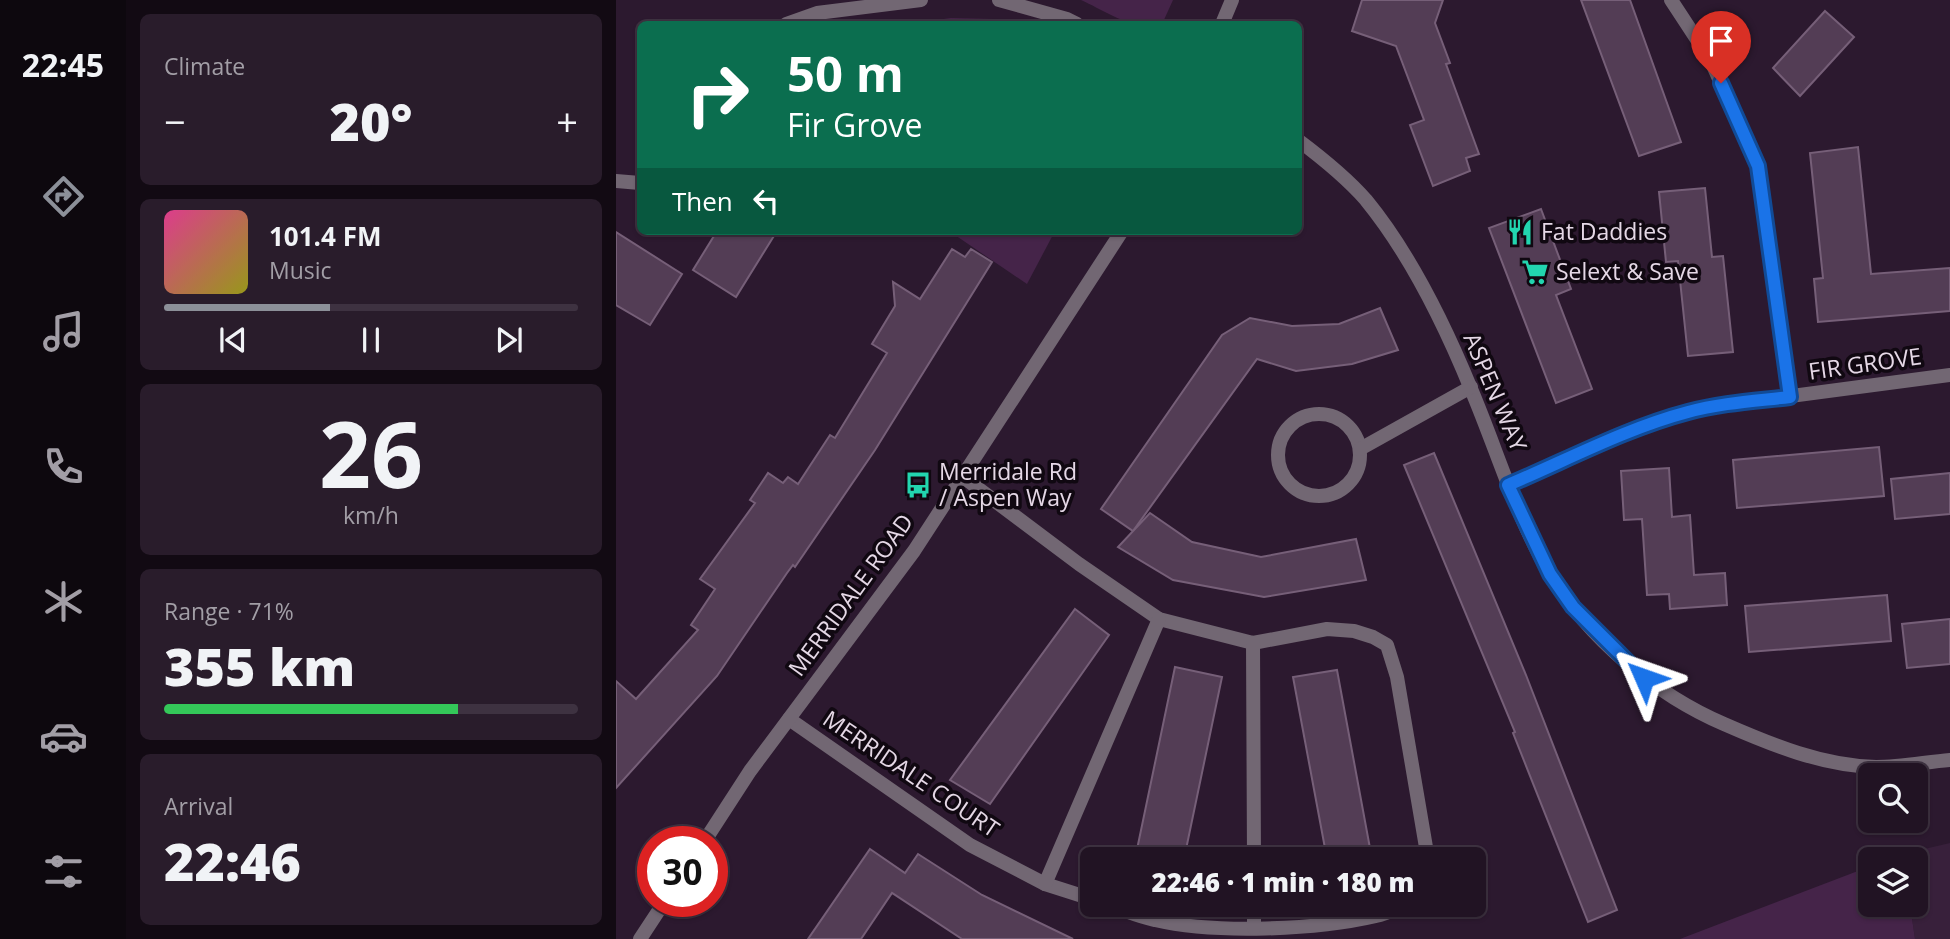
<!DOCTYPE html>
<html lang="en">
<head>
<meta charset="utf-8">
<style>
  :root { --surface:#211323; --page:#291c2b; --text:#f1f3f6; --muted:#a29ea6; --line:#3e3241; --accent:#8c9099 }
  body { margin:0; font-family:"Open Sans",sans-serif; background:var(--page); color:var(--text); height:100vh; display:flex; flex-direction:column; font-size:26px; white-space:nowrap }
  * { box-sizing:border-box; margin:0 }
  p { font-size:23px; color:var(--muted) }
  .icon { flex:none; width:38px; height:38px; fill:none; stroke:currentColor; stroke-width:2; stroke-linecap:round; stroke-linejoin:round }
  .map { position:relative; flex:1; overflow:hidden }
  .sheet { display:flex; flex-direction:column; gap:14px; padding:14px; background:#120a13; width:490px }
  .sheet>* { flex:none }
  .guide { position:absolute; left:21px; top:21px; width:665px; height:214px; border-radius:10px; box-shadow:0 2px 5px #0004,0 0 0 2px var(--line); background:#0b6e4f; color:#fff; overflow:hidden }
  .controls { position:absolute; left:1242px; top:763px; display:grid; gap:14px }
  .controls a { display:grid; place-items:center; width:70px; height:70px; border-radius:10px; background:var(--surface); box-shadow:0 2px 5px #0004,0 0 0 2px var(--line); font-size:35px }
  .speed { position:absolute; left:21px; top:826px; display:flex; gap:14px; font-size:35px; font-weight:700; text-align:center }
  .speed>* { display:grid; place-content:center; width:91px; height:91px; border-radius:50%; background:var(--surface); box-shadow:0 2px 5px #0004,0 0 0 2px var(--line); line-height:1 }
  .speed .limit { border:10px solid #d22; background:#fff; color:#111 }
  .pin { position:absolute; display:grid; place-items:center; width:60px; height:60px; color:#fff; margin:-72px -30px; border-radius:50% 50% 50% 0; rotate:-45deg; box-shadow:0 0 7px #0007 }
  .pin .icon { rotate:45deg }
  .me { position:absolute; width:77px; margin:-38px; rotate:313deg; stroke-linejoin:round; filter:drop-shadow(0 0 5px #0008) }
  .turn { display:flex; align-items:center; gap:24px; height:147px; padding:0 35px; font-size:32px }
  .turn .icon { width:91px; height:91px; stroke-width:2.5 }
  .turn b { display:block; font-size:49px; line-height:60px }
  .then { display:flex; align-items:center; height:66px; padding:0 35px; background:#0003; gap:14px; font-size:26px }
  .big { font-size:52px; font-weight:800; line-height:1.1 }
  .sheet .tile { flex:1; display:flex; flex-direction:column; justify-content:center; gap:10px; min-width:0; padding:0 24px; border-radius:10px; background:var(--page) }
  .sheet .dial { align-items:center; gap:0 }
  .dial b { font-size:91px; line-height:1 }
  .song { display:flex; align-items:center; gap:21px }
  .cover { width:84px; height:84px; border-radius:10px; background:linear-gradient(135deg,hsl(330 70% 55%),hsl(60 70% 35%)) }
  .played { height:7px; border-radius:4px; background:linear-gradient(90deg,var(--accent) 40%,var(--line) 40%) }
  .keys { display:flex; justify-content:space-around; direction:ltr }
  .heat { display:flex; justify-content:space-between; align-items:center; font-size:38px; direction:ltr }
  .charge { height:10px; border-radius:5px; background:linear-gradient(90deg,#34c759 71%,var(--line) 0) }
  .trip { position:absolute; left:464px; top:847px; width:406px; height:70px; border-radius:10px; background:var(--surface); box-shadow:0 2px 5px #0004,0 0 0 2px var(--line); font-weight:800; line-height:70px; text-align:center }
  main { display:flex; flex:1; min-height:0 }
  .dock { display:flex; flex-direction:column; width:126px; justify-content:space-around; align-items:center; background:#0d080e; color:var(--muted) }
  .dock .icon { width:49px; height:49px }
  .dock .on { color:var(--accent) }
  .dock b { font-size:32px; color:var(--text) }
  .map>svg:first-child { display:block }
  .built { fill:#38203b }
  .green { fill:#452449 }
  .building { fill:#533d55; stroke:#765f78; stroke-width:2 }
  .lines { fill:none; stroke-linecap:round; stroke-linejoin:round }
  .minor { stroke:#726773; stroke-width:14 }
  .tertiary { stroke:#726773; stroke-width:14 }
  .route-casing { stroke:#114b97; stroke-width:18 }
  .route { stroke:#1a73e8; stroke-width:12 }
  .labels { text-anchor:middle; stroke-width:7; stroke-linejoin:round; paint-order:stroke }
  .poi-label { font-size:23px; fill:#e5d8e6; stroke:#100811; text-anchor:start }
  .street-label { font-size:23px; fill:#e5d8e6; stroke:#100811 }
</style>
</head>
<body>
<main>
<nav class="dock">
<b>22:45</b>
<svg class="icon on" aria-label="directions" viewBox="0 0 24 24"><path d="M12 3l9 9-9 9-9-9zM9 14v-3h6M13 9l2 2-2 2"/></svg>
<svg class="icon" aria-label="music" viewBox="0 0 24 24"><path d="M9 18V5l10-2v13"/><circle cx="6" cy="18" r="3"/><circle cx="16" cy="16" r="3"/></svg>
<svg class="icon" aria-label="phone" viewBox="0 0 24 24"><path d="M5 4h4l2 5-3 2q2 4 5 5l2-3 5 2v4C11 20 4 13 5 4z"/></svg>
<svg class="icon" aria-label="climate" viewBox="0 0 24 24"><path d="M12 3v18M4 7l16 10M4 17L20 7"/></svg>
<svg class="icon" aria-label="car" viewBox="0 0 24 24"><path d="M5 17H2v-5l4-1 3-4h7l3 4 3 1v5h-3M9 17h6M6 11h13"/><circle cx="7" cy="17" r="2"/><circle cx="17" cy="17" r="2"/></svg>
<svg class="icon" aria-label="filters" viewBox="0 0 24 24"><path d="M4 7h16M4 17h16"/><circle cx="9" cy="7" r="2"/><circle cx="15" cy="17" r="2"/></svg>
</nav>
<section class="sheet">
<div class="tile"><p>Climate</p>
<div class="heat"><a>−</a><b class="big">20°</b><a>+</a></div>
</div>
<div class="tile">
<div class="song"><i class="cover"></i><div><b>101.4 FM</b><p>Music</p></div></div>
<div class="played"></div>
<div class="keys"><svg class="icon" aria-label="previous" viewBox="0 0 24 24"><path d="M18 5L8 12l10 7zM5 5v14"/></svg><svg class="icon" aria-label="pause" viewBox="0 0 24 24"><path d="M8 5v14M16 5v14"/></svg><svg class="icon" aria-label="next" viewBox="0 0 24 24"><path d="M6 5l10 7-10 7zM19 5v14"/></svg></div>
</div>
<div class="tile dial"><b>26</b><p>km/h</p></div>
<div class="tile"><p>Range · 71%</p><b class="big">355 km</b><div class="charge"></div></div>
<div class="tile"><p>Arrival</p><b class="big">22:46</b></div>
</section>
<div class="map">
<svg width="1334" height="939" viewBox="0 0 1334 939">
  <rect width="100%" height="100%" fill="#2c192f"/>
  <path class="built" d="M1334,843V939H1299L1294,905H1300V859H1288L1287,854Z"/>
  <g class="green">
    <path d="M465,0H557L547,22C518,33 490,11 465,0Z"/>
    <path d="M335,18L378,19L398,24H290Z"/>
    <path d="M333,231H439L411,284Z"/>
    <path d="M1255,866V905H1294L1299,939H1064Z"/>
  </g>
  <g class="building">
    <path d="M746,0H827L819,23L834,63L830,64L863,154L850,158L854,171L817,186L794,125L808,120L780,46L736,31Z"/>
    <path d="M965,0H1014L1065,142L1023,156Z"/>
    <path d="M1209,11L1238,37L1184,96L1157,68Z"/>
    <path d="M1242,147L1255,274L1334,268V311L1202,322L1198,279L1207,278L1194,153Z"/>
    <path d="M1089,188L1096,257L1107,256L1117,352L1072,356L1062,261L1050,262L1043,192Z"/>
    <path d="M925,209L955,289L940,295L976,389L940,403L873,228Z"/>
    <path d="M101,231H161L120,297L77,270Z"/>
    <path d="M0,232L66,274L34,325L0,305Z"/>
    <path d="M336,249L349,257L355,249L376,262L259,450L179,567L177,565L171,573L101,676L0,788V681L20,699L82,630L75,625L99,589L84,579L139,503L134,500L152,473L167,483L172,477L182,484L214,435L219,438L271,353L256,344L279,306L277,282L304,299Z"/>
    <path d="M764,308L782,350L736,364L680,371L641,359L517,531L485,509L606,335L634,318L676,326L723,324Z"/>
    <path d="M1263,447L1268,496L1121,508L1117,460Z"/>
    <path d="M818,453L910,675L1001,910L972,922L897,733L899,732L788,465Z"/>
    <path d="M1053,468L1056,517L1074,515L1078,575L1109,573L1111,605L1054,609L1053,594L1031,595L1026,519L1008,520L1005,471Z"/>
    <path d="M1334,473V514L1279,519L1275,479Z"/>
    <path d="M534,513L576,542L645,557L740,539L750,580L648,597L557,580L502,547Z"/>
    <path d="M1271,595L1275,641L1133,652L1129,606Z"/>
    <path d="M459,609L493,635L374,804L334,780Z"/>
    <path d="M1334,619V664L1291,668L1286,624Z"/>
    <path d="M559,667L606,677L568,859H519Z"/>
    <path d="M721,670L756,859H711L677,677Z"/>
    <path d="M254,849L289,873L302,854L366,895L457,939H346L276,893L245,939H192Z"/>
  </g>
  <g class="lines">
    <g class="minor">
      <path d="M383,0L451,19L461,24"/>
      <path d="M1055,0L1095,61L1142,166L1174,397"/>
      <path d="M170,24L201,13L305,0"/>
      <path d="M682,140C706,158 730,177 750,200C795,255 828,323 855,389C881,450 900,517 934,574C972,638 1040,695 1108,724C1156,745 1207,766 1260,767C1284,767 1310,762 1334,760"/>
      <path d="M0,181L24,183"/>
      <circle cx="703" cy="455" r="41"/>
      <path d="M744,449L855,387"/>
      <path d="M347,477L463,564L543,619L637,643L711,629L738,631L757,637L771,645L781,677L812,859"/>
      <path d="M892,485C960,456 1027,422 1099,406L1334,375"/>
      <path d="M637,643L638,859"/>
      <path d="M173,719L354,845L429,884L476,899"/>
      <path d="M429,884L543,619"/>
      <path d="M492,905C508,910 523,917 539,920C599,934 700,930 760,916C770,914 780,909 790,905"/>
      <path d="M638,905V928"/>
    </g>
    <g class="tertiary">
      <path d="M606,24L616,0"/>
      <path d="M88,842L134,771L298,551L506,231"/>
      <path d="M24,939L49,901"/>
    </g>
  </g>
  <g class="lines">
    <g class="route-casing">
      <path id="route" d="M1028,678L957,607L934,574L892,485C951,460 1011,428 1072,412C1105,403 1140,401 1174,397L1142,166L1105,83"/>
    </g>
    <use href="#route" class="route"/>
  </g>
  <defs>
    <g id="restaurant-bare" transform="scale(2.1)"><path d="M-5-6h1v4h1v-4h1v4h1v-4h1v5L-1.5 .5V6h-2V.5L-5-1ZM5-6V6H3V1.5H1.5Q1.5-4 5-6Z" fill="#22d5af" stroke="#100811" stroke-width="2.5" paint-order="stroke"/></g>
    <g id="supermarket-bare" transform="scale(2.1)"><path d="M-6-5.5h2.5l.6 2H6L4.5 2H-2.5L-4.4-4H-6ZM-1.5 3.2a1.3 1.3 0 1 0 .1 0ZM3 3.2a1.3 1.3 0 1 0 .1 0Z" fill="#22d5af" stroke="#100811" stroke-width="2.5" paint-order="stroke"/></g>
    <g id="bus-bare" transform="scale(2.1)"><path d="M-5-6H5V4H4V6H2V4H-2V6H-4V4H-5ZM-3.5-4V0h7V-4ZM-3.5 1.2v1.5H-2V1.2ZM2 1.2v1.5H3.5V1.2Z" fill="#22d5af" stroke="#100811" stroke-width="2.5" paint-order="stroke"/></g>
  </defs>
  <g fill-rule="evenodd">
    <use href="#restaurant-bare" x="904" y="232"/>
    <use href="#supermarket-bare" x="919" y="272"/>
    <use href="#bus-bare" x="302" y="485"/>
  </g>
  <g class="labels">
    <g class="poi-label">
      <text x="925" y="240">Fat Daddies</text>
      <text x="940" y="280">Selext &amp; Save</text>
      <text x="323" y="480">Merridale Rd<tspan x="323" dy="26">/ Aspen Way</tspan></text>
    </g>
    <g class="street-label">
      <text transform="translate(1249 364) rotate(-8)" y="8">FIR GROVE</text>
      <text transform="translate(879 392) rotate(67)" y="8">ASPEN WAY</text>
      <text transform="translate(235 595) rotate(-54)" y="8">MERRIDALE ROAD</text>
      <text transform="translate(295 774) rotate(34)" y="8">MERRIDALE COURT</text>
    </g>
  </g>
</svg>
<div class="controls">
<a><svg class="icon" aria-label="search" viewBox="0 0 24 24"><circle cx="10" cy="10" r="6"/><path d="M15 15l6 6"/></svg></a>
<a><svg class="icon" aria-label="layers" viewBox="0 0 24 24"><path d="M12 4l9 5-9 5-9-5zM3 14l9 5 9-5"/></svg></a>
</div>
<div class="speed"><div class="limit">30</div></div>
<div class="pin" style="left:1105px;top:83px;background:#d93025"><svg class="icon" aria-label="arrive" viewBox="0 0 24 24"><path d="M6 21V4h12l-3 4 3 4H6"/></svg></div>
<svg class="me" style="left:1028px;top:678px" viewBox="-20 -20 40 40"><path d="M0-17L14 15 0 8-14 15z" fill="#1a73e8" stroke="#fff" stroke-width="4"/></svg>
<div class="trip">22:46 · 1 min · 180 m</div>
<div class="guide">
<div class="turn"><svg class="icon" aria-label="right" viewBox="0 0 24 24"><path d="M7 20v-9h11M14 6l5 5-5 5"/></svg><div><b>50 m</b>Fir Grove</div></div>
<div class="then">Then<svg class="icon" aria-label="left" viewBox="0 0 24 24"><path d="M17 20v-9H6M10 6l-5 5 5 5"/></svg></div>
</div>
</div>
</main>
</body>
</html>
